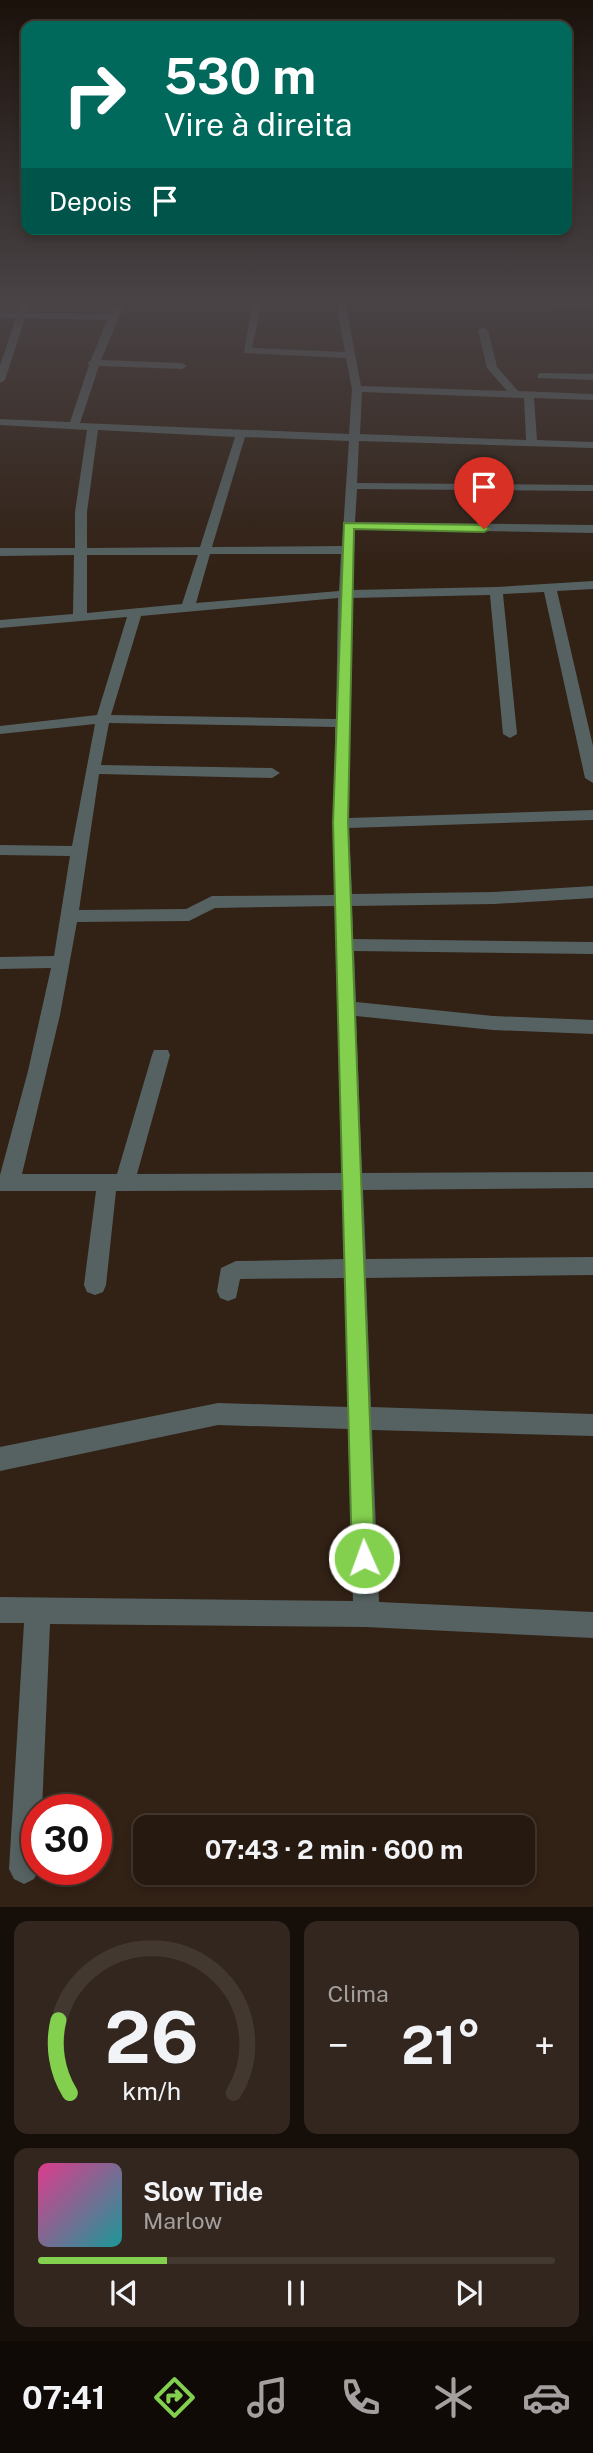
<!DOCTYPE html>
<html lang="pt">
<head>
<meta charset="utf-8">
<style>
  :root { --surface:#261910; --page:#32261e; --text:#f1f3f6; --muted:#a4a09f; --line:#423830; --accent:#83d04f }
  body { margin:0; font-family:"Public Sans",sans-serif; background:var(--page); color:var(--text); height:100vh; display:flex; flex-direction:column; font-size:26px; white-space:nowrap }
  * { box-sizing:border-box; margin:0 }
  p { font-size:23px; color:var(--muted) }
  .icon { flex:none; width:38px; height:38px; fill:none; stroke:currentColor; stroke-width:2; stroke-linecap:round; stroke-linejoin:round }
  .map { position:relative; height:1907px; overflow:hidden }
  .side { display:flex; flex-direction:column; gap:14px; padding:14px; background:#150e09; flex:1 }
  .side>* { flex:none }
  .guide { position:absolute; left:21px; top:21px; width:551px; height:214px; border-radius:14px; box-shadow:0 4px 10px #0003,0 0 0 2px var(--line); background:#00695c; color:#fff; overflow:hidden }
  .speed { position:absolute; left:21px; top:1794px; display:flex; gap:14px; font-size:35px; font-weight:700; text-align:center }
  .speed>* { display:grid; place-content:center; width:91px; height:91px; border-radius:50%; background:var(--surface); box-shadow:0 4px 10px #0003,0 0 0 2px var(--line); line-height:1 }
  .speed .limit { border:10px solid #d22; background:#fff; color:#111 }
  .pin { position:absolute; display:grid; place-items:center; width:60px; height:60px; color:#fff; margin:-72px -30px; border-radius:50% 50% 50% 0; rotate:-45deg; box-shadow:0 0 7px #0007 }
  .pin .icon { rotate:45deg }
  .me { position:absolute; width:77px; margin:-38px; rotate:358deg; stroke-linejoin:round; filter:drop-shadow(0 0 5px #0008) }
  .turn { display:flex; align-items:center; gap:24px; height:147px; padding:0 28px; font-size:32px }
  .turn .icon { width:91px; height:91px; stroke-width:2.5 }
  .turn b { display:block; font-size:49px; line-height:60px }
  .then { display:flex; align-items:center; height:66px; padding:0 28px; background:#0003; gap:14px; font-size:26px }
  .big { font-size:52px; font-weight:700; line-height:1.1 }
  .side .card { flex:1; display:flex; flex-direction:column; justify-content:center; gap:10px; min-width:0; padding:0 24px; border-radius:14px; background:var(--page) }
  .side .dial { align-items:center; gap:0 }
  .dial svg { height:182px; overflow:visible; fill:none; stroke:var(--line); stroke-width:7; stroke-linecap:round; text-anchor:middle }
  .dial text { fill:var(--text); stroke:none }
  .song { display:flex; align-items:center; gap:21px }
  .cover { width:84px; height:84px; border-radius:10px; background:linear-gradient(135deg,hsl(330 70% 55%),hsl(180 70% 35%)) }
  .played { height:7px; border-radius:4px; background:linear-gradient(90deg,var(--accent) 25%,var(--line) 25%) }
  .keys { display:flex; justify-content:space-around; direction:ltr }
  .heat { display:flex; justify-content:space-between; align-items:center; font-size:38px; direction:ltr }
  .side .tiles { flex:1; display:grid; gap:14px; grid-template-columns:1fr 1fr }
  .card:last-child { grid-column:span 2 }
  .trip { position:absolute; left:133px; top:1815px; width:402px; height:70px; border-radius:14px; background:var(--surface); box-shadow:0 4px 10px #0003,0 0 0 2px var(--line); font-weight:700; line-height:70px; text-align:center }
  .dock { display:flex; height:112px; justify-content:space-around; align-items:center; background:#0f0a06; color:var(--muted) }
  .dock .icon { width:49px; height:49px }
  .dock .on { color:var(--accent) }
  .dock b { font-size:32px; color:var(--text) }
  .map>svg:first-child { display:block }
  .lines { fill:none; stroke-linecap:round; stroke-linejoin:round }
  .street { fill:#566262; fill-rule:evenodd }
  .route { fill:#83d04f; stroke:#558733; stroke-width:2 }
</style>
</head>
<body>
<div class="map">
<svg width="593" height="1907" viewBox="0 0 593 1907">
  <rect width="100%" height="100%" fill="#322115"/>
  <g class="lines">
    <g class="street">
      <path d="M21,301H30L27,313L110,314L117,301H126L101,360L182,363L187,366L182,369L99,366L80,423L349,434L352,389L346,358L244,353L253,301H262L252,348L345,352L336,301H345L361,386L507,391L487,368L478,330L483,327L488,330L497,367L518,391L593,394V400L534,398L537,440L593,442V448L359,441L357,483L593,485V491L357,489L355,522L593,525V533L355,529L352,590L496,587L593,581V589L557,591L593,746V783L585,778L544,592L503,594L517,734L510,738L503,734L490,595L351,598L349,818L593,810V820L349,828L352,894L494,892L593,886V898L494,904L352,906L353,939L593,942V954L354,951L356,1002L493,1016L593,1020V1034L493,1030L356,1016L362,1173L593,1172V1188L363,1190L366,1259L593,1257V1275L366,1278L371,1407L593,1414V1436L372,1430L379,1602L593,1612V1638L366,1627L50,1624L42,1810H37L39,1869L34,1879L24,1884L14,1879L9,1869L24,1623H0V1597L353,1601L348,1429L218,1425L0,1471V1447L218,1403L348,1407L345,1278L240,1279L236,1298L228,1301L220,1298L217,1291L221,1268L236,1261L344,1259L342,1190L116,1191L106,1285L103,1292L95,1295L87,1292L84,1285L96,1191H0V1175L28,1071L51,968L0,969V957L54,956L70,856L0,855V845L72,846L95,724L0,734V726L97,715L127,617L0,628V620L73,614L74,555L0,556V548H75V512L87,430L0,425V419L70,422L89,365L87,363L91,360L107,320L25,318L5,380L0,383V365L16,318H0V312L18,313ZM362,392L524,398L526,440L360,434ZM98,430L235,437L200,547L87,548V512ZM245,437L349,441L342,546L212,547ZM210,554H341L339,591L196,603ZM87,555H198L182,604L87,613ZM338,598L336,719L111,715L141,616ZM109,723L335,727V895L212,896L186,909L79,910L99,774L272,778L280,773L272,768L101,765ZM335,906L342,1173L137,1174L170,1055L168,1050H154L152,1055L117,1174H22L60,1015L77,922L189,921L215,908Z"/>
      <path d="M523,301H593V305L527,304Z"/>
      <path d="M542,373L593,374V380L538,378V374Z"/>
    </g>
  </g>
  <linearGradient id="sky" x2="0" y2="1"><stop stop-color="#1c120c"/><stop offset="0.53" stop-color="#494346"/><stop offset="1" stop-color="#494346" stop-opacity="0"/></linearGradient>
  <rect width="593" height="568" fill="url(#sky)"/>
  <path class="route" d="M344,523L484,525L489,529L484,532L354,529L348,823L375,1558L372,1566L364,1569L356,1566L352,1558L333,823Z"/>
</svg>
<div class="speed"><div class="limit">30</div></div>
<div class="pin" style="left:484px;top:529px;background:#d93025"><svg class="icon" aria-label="arrive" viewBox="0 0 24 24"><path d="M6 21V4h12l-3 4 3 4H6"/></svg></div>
<svg class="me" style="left:364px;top:1558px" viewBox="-20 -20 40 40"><circle r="17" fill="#83d04f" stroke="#fff" stroke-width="3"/><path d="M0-11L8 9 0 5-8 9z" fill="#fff"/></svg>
<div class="trip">07:43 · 2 min · 600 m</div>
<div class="guide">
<div class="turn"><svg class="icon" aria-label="right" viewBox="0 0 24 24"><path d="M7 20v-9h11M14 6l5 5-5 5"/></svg><div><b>530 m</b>Vire à direita</div></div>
<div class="then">Depois<svg class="icon" aria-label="arrive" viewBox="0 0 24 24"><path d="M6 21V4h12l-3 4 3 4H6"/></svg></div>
</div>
</div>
<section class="side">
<div class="tiles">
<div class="card dial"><svg viewBox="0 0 100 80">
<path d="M14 69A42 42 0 1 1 86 69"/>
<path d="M14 69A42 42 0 0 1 9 37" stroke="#83d04f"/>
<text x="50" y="56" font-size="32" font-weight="700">26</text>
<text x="50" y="72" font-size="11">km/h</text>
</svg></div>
<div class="card"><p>Clima</p>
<div class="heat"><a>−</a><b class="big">21°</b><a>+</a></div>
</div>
<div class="card">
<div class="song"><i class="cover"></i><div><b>Slow Tide</b><p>Marlow</p></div></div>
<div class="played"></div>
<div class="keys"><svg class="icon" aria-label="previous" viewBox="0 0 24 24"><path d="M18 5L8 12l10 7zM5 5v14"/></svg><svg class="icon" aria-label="pause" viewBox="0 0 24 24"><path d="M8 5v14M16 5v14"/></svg><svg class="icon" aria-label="next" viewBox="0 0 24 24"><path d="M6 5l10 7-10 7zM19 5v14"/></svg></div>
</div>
</div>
</section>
<nav class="dock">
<b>07:41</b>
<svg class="icon on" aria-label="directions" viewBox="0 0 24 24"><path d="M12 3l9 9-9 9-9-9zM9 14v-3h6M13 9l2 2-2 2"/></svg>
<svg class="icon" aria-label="music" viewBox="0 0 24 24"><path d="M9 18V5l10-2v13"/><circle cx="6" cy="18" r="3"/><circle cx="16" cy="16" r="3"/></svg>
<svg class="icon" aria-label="phone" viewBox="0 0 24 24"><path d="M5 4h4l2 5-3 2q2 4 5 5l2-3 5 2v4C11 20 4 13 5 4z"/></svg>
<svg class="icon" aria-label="climate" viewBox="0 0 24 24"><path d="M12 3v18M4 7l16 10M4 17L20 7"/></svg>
<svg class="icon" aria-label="car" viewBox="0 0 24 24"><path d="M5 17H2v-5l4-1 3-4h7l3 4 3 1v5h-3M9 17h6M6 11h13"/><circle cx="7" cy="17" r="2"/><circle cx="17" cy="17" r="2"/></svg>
</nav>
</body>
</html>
